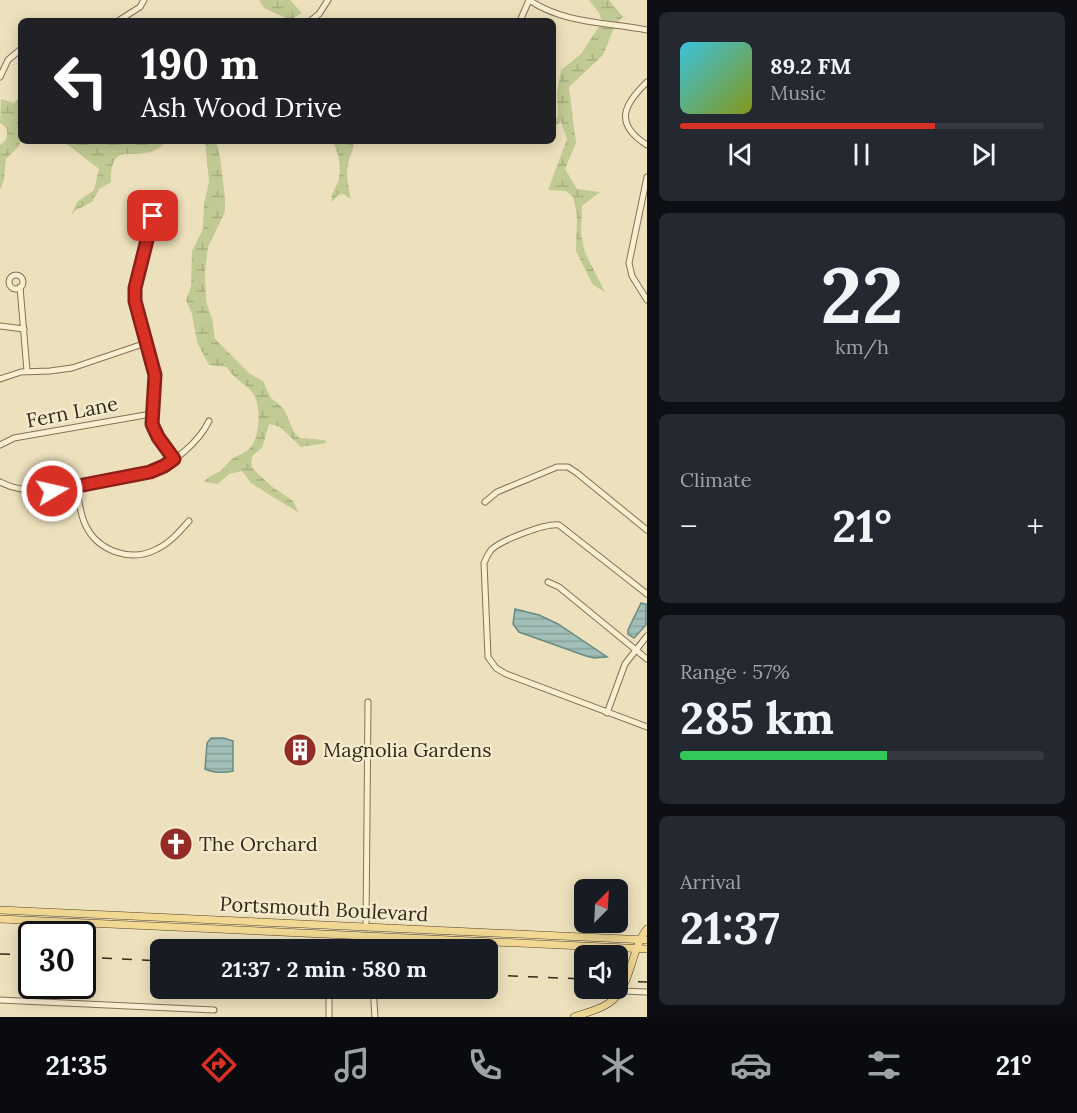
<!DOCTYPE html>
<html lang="en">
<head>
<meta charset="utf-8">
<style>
  :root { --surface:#171b24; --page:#242831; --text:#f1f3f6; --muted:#9ea1a6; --line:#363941; --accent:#d93025 }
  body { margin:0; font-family:Lora,serif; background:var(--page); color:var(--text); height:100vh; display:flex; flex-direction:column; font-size:22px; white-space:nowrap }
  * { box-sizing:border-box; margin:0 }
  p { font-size:20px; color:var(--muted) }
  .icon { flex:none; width:33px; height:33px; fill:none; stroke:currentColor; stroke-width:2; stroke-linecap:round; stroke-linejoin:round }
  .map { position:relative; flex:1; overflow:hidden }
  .side { display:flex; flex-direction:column; gap:12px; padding:12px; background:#0d0f14; width:430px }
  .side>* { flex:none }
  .hud { position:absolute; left:18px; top:18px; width:538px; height:126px; border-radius:9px; box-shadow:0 3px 15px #0003; background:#202124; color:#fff; overflow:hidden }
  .needle { width:39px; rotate:24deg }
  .controls { position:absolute; left:574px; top:879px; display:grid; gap:12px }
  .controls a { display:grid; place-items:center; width:54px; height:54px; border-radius:9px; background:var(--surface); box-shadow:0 3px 15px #0003; font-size:30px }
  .speed { position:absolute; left:18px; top:921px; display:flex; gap:12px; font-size:30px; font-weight:700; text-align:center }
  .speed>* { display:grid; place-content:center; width:78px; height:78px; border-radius:50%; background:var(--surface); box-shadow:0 3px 15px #0003; line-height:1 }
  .speed .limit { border:3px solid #111; border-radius:9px; background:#fff; color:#111 }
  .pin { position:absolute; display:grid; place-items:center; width:51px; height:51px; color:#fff; margin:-26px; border-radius:12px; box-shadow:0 3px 9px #0006 }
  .me { position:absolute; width:66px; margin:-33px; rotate:81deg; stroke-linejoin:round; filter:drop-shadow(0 0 4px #0008) }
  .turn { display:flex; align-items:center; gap:21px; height:126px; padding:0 24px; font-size:27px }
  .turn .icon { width:78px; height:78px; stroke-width:2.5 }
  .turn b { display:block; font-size:42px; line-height:51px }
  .big { font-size:45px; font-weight:700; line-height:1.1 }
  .side .card { flex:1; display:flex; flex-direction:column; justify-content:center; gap:9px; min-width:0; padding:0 21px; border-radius:9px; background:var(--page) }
  .side .dial { align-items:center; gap:0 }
  .dial b { font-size:78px; line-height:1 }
  .song { display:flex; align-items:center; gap:18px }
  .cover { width:72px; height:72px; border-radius:9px; background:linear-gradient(135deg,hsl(190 70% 55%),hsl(70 70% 35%)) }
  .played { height:6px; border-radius:3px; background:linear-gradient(90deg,var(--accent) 70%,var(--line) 70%) }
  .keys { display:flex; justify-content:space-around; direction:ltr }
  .heat { display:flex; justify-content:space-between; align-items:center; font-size:33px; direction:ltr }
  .charge { height:9px; border-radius:4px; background:linear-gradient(90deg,#34c759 57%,var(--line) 0) }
  .trip { position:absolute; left:150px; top:939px; width:348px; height:60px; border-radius:9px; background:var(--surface); box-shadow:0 3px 15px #0003; font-weight:700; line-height:60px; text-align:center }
  .tab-bar { display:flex; height:96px; justify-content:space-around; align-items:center; background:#090b0e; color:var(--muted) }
  .tab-bar .icon { width:42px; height:42px }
  .tab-bar .selected { color:var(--accent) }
  .tab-bar b { font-size:27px; color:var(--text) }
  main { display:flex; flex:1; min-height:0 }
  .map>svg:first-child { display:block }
  .wetland { fill:url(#wetland-marsh) }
  .water { fill:url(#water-rules); stroke:#698c85; stroke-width:1.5 }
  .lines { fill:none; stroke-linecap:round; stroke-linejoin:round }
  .minor-casing { stroke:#857157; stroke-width:7 }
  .major-casing { stroke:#523f2b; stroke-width:8 }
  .minor { stroke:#f8eed0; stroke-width:5 }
  .major { stroke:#f1d994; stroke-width:7 }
  .rail { stroke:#34291b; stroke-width:1.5; stroke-dasharray:10 10; stroke-linecap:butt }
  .route-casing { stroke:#8d1f18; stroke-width:15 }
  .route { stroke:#d93025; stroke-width:10 }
  .labels { text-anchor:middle; stroke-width:4.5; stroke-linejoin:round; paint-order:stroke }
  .street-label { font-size:20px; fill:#34291b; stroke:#f5ebcd }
  .poi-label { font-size:20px; fill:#34291b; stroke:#f5ebcd; text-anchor:start }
</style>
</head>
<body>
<main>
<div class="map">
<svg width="647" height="1017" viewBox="0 0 647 1017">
  <defs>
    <pattern id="wetland-marsh" width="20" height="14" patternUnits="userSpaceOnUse" patternTransform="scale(1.5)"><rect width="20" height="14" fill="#c1ca92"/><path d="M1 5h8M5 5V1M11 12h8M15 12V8" fill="none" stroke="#a6ae7d"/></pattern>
    <pattern id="water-rules" width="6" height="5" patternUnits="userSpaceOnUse" patternTransform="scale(1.5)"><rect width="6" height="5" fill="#a1beb7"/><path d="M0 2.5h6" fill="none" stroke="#8ba39d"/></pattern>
  </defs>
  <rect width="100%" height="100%" fill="#ede1bd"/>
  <g class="wetland">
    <path d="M259,0H290L302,13L290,20L264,8Z"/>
    <path d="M589,0H609L623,17L616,23L603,55L569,87L576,143L565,169L577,189L600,192L582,206L581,234L585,253L605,292L593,285L576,251L577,215L573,197L566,191L548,190L567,139L561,122L554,126V120L558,116L557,93L561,70L581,54L602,22L599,13Z"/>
    <path d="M21,96V141L18,147L6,159L4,180L0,190V145L6,140C8,131 9,128 0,123L1,99L14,103Z"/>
    <path d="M63,141H169C164,144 158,149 153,151C129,160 111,141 111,182L99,189L92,202L76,210L71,216L77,202L94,190L99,169Z"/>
    <path d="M205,141L216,142L220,157L225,198V212L208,247L205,272L206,301L212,319L215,339L250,374L263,381L270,397L284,409L294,432L300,438L325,440L326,443L301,447L280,427L269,424L262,448L253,455L251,462L253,469L271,486L293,501L299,513L251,483L242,471L229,474L218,484L204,482C207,477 213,475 219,472C224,469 227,463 232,459C237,455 243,454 248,450C260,440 261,410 255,397C249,384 234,381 227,367L209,365L197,342L192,314L186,300L191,287L192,251L203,229L204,203L209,183Z"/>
    <path d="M332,141H351L354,146C345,168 346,176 351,199L343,194L338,195L332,202C330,193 337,187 339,179C341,166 339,151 332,141Z"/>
  </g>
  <g class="water">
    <path d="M641,603L646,604V625L634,638L628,634V630Z"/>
    <path d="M515,609L539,615L558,624L607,657L594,658L586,656L519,632L513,624Z"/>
    <path d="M211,738H224L233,741V771C226,773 213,773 205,769L207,743Z"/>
  </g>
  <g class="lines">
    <g class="minor-casing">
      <g id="minor">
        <path d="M529,0C565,24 605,22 647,30"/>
        <path d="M118,21L140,7L144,0"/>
        <path d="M310,21L319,14L328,0"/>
        <path d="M520,21L529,0"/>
        <path d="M0,77L8,60L21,49"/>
        <path d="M647,82C623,105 614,124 647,145"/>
        <path d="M647,177L629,263L632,276L647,300"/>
        <path d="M158,198L135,295L155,375L152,424L157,437L174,459"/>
        <circle cx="16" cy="282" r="7"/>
        <path d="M20,287L27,371"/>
        <path d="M0,326L24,329"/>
        <path d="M0,379L21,372L50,371L72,368L146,343"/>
        <path d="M0,445L14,438L151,414"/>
        <path d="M0,482C40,503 108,482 150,472C172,465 199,442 209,421"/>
        <path d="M76,487C79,500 80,513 85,524C97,551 131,563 157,549C170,543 180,531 189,521"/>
        <path d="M485,502L497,492L557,467H568L577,473L647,530"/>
        <path d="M548,582L559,587L647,659"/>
        <path d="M647,594L559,525C546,523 501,540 491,550C488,554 486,558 484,563L488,657L496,668L506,674L647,727"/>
        <path d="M607,713L625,664L647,636"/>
        <path d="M366,928L368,702"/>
        <path d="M373,988L375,1017"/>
        <path d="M620,991L647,992"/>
        <path d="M0,1000L214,1010"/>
        <path d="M329,1017V988"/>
      </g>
    </g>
    <g class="major-casing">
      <g id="major">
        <path d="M0,910L647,940"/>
        <path d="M0,919L647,949"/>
        <path d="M574,1017C585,1013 599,1010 609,1003C632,987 630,950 647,929"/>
      </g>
    </g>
    <use href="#minor" class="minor"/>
    <use href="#major" class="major"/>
    <g class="rail">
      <path d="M0,954L32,955"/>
      <path d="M82,957L160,961"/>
      <path d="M488,975L585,979"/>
      <path d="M618,981L647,982"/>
    </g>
  </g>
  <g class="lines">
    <g class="route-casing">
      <path id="route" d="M52,491L150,472L164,466L174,459L158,437L152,424L155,375L135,301V288L153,216"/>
    </g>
    <use href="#route" class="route"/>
  </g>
  <defs>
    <g id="building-disc" transform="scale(1.725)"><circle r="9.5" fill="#932c27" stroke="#f5ebcd"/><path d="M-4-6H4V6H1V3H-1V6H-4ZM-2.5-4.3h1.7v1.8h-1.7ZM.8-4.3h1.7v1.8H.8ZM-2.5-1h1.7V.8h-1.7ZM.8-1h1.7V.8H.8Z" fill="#fff"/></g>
    <g id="church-disc" transform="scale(1.725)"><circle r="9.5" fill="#932c27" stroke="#f5ebcd"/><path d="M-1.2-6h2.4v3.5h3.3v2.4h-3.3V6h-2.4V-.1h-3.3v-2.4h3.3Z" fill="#fff"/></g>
  </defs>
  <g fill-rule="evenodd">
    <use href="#building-disc" x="300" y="750"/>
    <use href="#church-disc" x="176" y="844"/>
  </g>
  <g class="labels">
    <g class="street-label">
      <text transform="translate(72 412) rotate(-11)" y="7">Fern Lane</text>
      <text transform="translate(324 909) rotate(3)" y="7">Portsmouth Boulevard</text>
    </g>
    <g class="poi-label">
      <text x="323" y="757">Magnolia Gardens</text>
      <text x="199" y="851">The Orchard</text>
    </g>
  </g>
</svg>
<div class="controls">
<a><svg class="needle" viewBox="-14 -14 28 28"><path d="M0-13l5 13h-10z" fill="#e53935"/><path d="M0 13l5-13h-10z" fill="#9ea1a6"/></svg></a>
<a><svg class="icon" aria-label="sound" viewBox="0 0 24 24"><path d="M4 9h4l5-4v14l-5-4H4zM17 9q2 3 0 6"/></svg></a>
</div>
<div class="speed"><div class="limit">30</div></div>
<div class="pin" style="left:153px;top:216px;background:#d93025"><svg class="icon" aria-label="arrive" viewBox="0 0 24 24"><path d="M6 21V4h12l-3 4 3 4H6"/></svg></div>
<svg class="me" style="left:52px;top:491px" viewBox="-20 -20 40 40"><circle r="17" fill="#d93025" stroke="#fff" stroke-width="3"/><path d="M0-11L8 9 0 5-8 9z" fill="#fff"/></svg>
<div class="trip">21:37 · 2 min · 580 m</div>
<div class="hud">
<div class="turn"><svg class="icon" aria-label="left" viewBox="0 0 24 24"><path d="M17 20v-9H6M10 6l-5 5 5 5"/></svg><div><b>190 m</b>Ash Wood Drive</div></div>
</div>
</div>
<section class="side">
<div class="card">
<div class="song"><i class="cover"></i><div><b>89.2 FM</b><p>Music</p></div></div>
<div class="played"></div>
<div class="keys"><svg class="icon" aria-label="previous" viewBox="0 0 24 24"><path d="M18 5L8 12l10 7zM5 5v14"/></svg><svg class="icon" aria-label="pause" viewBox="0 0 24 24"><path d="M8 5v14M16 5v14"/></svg><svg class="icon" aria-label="next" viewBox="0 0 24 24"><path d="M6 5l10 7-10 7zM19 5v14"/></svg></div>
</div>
<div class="card dial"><b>22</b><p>km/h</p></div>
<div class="card"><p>Climate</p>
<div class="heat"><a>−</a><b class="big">21°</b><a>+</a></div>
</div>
<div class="card"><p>Range · 57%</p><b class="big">285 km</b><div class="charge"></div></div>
<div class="card"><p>Arrival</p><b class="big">21:37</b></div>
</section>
</main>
<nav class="tab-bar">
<b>21:35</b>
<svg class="icon selected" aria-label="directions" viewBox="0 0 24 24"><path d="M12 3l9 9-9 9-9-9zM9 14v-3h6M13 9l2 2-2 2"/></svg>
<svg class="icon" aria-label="music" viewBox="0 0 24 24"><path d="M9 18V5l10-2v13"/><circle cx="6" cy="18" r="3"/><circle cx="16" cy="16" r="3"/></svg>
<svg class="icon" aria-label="phone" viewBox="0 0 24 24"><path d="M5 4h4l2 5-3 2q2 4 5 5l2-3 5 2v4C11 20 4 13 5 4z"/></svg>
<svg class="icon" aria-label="climate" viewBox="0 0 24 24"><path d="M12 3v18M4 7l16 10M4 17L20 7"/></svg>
<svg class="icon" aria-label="car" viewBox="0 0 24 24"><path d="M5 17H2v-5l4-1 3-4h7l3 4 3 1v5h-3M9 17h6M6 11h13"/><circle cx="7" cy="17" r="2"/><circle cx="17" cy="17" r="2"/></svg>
<svg class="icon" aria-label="filters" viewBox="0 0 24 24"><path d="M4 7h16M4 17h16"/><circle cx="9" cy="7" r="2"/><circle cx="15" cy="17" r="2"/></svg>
<b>21°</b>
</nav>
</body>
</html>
